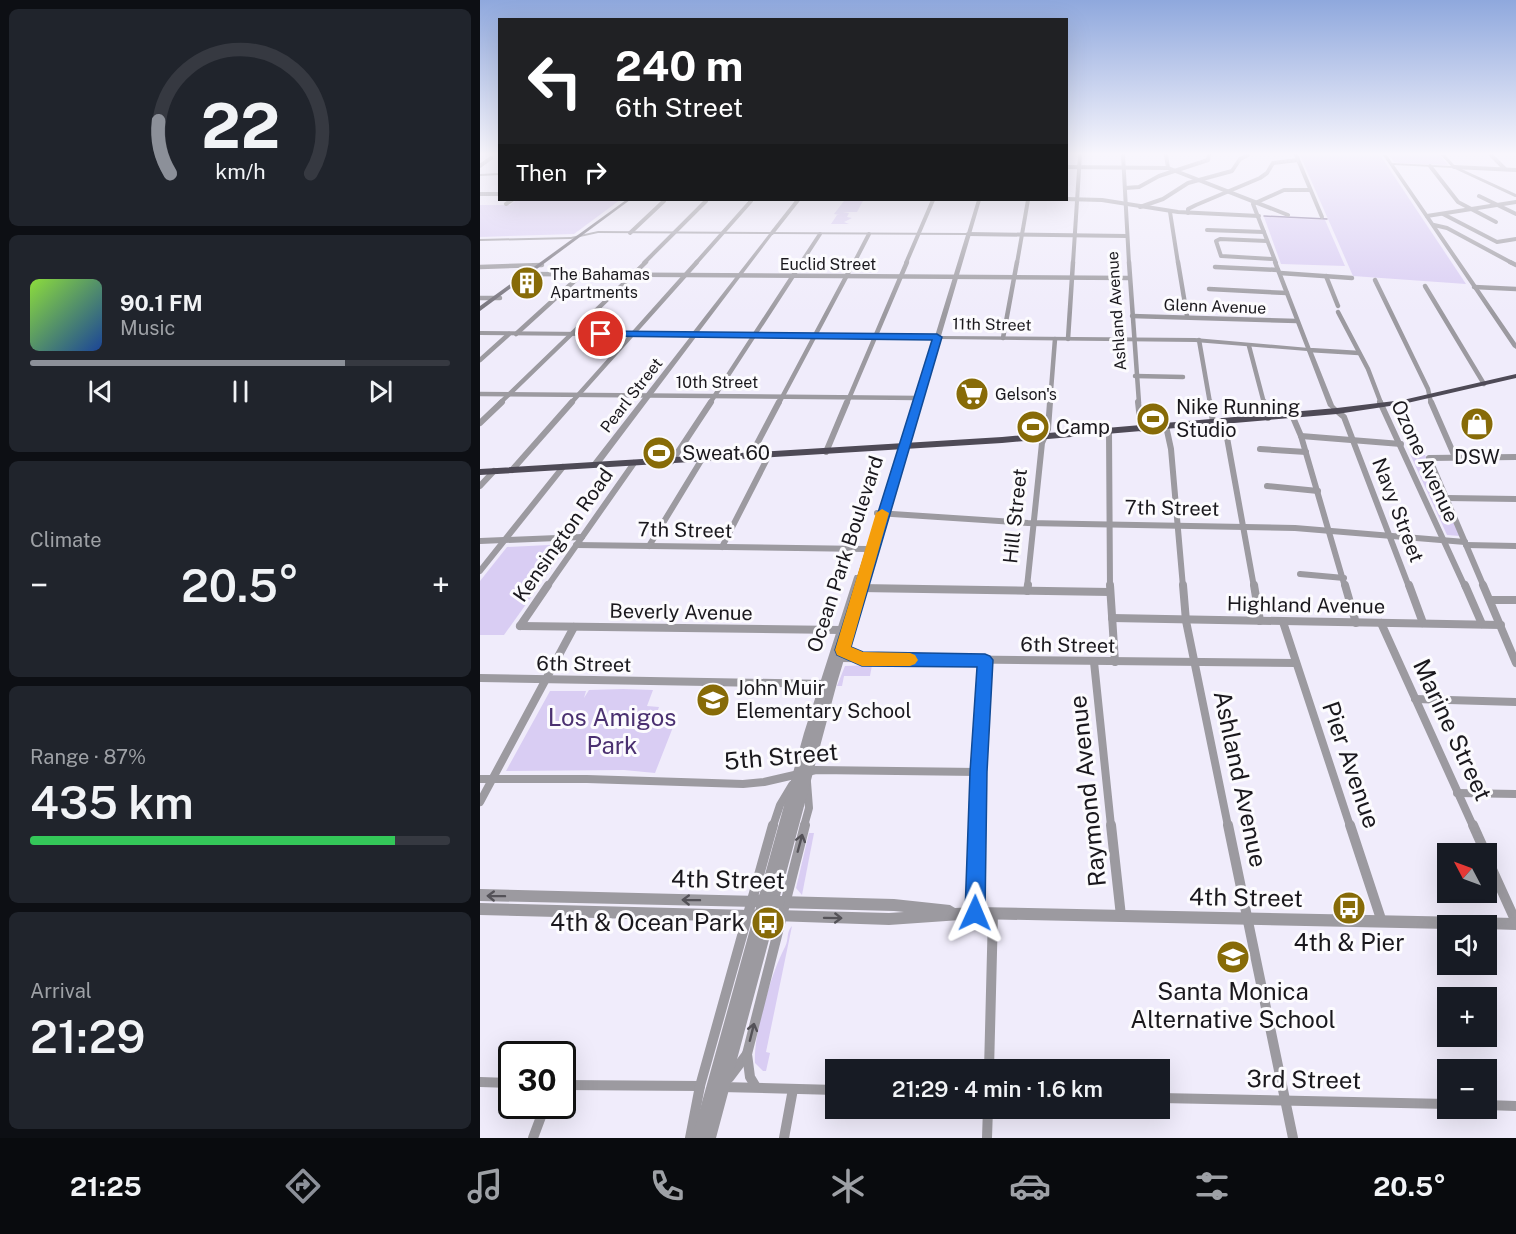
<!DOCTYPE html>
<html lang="en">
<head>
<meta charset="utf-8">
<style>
  :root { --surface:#171b24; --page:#20242c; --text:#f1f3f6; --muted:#9ea1a6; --line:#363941; --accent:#8c9099 }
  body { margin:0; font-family:"Public Sans",sans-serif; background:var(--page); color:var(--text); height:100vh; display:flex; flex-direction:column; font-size:22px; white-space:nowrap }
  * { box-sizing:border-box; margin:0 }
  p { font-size:20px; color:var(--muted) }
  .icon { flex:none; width:33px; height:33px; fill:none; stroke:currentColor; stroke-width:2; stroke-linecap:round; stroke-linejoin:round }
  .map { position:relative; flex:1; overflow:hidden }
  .drawer { display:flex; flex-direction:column; gap:9px; padding:9px; background:#0d0f14; width:480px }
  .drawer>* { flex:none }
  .guide { position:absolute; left:18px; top:18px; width:570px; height:183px; border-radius:0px; box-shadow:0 6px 24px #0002; background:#202124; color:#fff; overflow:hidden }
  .needle { width:39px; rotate:311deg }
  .fabs { position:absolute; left:957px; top:843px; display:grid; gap:12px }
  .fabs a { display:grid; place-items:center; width:60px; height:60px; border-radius:0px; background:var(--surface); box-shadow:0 6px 24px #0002; font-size:30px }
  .speed { position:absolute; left:18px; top:1041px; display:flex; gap:12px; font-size:30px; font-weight:700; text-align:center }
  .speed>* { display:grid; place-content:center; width:78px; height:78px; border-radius:50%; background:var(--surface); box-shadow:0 6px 24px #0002; line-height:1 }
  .speed .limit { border:3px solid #111; border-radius:9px; background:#fff; color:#111 }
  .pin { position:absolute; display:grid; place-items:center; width:51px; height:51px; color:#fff; margin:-26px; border:3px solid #fff; border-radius:50%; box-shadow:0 2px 6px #0007 }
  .me { position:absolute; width:66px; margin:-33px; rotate:1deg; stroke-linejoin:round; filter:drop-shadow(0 0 4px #0008) }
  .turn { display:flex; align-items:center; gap:21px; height:126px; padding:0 18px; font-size:27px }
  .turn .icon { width:78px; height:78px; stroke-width:2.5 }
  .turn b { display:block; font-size:42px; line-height:51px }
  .then { display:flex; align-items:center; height:57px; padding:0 18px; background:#0003; gap:12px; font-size:22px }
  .big { font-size:45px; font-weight:600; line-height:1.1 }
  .drawer .tile { flex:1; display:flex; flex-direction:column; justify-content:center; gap:9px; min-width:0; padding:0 21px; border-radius:9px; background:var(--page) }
  .drawer .dial { align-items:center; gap:0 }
  .dial svg { height:156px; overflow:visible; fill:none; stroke:var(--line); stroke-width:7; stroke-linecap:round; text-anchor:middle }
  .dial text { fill:var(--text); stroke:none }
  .song { display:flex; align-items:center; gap:18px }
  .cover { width:72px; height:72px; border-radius:9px; background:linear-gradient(135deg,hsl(90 70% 55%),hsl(220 70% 35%)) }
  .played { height:6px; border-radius:3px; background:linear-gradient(90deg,var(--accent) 75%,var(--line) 75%) }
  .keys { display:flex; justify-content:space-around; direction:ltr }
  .heat { display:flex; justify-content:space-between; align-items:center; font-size:33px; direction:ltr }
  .charge { height:9px; border-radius:4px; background:linear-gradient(90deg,#34c759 87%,var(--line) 0) }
  .trip { position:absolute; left:345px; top:1059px; width:345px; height:60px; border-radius:0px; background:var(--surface); box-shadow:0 6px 24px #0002; font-weight:600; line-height:60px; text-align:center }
  .menu { display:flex; height:96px; justify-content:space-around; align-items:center; background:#090b0e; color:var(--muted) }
  .menu .icon { width:42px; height:42px }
  .menu .active { color:var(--accent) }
  .menu b { font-size:27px; color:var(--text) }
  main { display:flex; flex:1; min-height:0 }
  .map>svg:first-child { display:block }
  .green { fill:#d9cdf3 }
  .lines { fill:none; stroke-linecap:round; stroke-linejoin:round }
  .stream { stroke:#7f7198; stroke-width:1.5 }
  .minor-far4 { stroke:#9c9aa0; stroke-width:4 }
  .minor-far3 { stroke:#9c9aa0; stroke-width:4.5 }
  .minor-far2 { stroke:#9c9aa0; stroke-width:6 }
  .minor-far1 { stroke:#9c9aa0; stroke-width:8 }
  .minor { stroke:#9c9aa0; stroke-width:10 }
  .tertiary { fill:#9c9aa0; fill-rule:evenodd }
  .secondary { fill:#75727b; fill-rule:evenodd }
  .trunk { fill:#4e4a56; fill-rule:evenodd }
  .tertiary-bridge { stroke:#9c9aa0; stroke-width:13 }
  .oneway { stroke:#545258 }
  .route { fill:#1a73e8; stroke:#114b97; stroke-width:1.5 }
  .slow { fill:#f59e0b }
  .labels { text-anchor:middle; stroke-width:6; stroke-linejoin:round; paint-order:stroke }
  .far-street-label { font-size:16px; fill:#1a181d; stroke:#fcfbfe }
  .far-poi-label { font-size:16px; fill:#1a181d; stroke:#fcfbfe; text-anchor:start }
  .poi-label { font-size:20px; fill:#1a181d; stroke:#fcfbfe; text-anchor:start }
  .street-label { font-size:20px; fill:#1a181d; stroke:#fcfbfe }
  .near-park-label { font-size:24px; fill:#4b3171; stroke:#fcfbfe }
  .near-street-label { font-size:24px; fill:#1a181d; stroke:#fcfbfe }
  .near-poi-label { font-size:24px; fill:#1a181d; stroke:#fcfbfe }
</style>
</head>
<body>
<main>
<section class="drawer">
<div class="tile dial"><svg viewBox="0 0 100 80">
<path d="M14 69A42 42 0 1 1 86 69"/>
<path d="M14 69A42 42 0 0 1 8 42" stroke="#8c9099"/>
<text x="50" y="56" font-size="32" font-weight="700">22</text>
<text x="50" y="72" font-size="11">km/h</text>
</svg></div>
<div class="tile">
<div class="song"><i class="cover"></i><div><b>90.1 FM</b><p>Music</p></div></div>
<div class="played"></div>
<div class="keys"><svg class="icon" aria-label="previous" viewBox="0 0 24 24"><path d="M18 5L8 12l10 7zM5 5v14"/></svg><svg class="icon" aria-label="pause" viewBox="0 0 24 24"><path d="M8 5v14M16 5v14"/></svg><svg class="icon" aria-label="next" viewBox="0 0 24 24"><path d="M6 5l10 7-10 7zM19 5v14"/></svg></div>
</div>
<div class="tile"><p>Climate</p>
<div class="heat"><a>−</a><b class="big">20.5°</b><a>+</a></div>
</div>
<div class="tile"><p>Range · 87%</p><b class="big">435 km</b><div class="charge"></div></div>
<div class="tile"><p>Arrival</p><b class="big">21:29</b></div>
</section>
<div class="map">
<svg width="1036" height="1138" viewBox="0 0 1036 1138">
  <rect width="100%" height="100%" fill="#f0ecfb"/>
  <g class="green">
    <path d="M820,155H900L986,284L873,276Z"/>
    <path d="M909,155H960L968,165L919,163L914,162Z"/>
    <path d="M36,200H140L94,234L0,237V205H30Z"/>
    <path d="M364,201H383L377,212H363L369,213L367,217L372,218L364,222L369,224H351L357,215H360L354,214Z"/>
    <path d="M784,217L845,220L865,266L801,264Z"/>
    <path d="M930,454L945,455L980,536L967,535Z"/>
    <path d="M89,544L24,635H0V581L27,547Z"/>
    <path d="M392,665L390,676H364L362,686H357L365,666Z"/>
    <path d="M143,689L173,690L167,706L179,707L174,722H195L175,773L144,770L26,771L70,691H106L104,698L109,690Z"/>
    <path d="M329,833H334L322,895L316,888Z"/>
    <path d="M312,926L286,1052L290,1053L286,1071H283L275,1063C273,1035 292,971 305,947C309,939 306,932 312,926Z"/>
  </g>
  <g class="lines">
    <path class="stream" d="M784,216L847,219"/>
    <g class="minor-far4">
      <path d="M643,155L649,263"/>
      <path d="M686,155L688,168"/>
      <path d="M816,155L842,217"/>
      <path d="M1011,155L1025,169"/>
      <path d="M0,166L11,158"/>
      <path d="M950,166L978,202L1016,222"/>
      <path d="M586,167L688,168L808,215"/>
      <path d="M974,167L1036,170"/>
      <path d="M645,188L659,187L679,176L728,160L729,155"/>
      <path d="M0,194H20"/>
      <path d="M999,196L1036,214"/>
      <path d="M586,199L622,200L698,212L779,216"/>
      <path d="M26,204L32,200"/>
      <path d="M660,207L683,199L708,183L752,171L760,159L768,155"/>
      <path d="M690,212L698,263"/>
      <path d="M708,213V209L716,205L780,178L787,173L793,163L818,160"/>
      <path d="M963,214L1017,242L1036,239"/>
      <path d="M947,216L1036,202"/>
      <path d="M954,225L967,228L1032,263"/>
      <path d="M727,230L784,232"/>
      <path d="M150,233L184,201"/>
      <path d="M292,233L318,200"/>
      <path d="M488,234L647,236"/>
      <path d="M787,241L740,239L736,241L741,256L794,259"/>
      <path d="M164,263L226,201"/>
      <path d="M216,263L271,201"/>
      <path d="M321,263L340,234"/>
      <path d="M374,263L389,234"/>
      <path d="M426,263L453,200"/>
      <path d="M537,263L548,200"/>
      <path d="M593,263L600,155"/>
      <path d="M796,263L773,204L804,190H830"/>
    </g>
    <g class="minor-far3">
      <path d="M649,262L659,403"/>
      <path d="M698,262L707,316"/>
      <path d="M795,262L829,350L879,353"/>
      <path d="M1030,262L1036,265"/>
      <path d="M0,267L62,265"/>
      <path d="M735,267L798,270"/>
      <path d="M800,273L872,278"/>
      <path d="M46,274L649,278"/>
      <path d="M846,276L858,306"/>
      <path d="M895,280L948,389L951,403"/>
      <path d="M945,286L1004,384"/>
      <path d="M994,287L1036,289"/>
      <path d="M729,289L807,293"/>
      <path d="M0,298H20"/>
      <path d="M858,312L888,369L901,403"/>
      <path d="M652,316L817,321"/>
      <path d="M36,334L101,275"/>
      <path d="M523,338L537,262"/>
      <path d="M588,339L593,262"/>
      <path d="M719,340L730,403"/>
      <path d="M769,346L784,403"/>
      <path d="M0,360L29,334"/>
      <path d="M655,376L703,377"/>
      <path d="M0,394L438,398"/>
      <path d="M20,403L166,262"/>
      <path d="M91,403L217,262"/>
      <path d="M230,403L322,262"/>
      <path d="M299,403L374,262"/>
      <path d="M367,403L427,262"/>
      <path d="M570,403L575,339"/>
    </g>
    <g class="minor-far2">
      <path d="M658,402L661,429"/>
      <path d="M730,402L733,422"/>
      <path d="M784,402L788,418"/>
      <path d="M900,402L985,587"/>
      <path d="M951,402L975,457"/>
      <path d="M857,411L864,417L929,587"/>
      <path d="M812,415L821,436L865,587"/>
      <path d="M744,421L774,587"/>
      <path d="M0,423L22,402"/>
      <path d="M686,426L691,449L703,587"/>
      <path d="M629,431L630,587"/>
      <path d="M821,436L921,444"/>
      <path d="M780,449L826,452"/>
      <path d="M346,452L367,402"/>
      <path d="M270,457L299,402"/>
      <path d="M192,461L231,402"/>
      <path d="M32,470L92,402"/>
      <path d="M0,486L14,471"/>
      <path d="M787,486L838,491"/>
      <path d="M967,498L1036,499"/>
      <path d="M397,513L548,523L815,528L985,542"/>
      <path d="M0,541L102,537"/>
      <path d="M96,545L386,549"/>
      <path d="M986,545L1036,546"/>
      <path d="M169,546L222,459"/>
      <path d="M242,547L289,455"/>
      <path d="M0,571L83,467"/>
      <path d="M820,574L864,578"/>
      <path d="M67,587L154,463"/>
      <path d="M547,587L562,443L568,429L570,402"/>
      <path d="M1004,587L949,458L1036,457"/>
    </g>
    <g class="minor-far1">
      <path d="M630,585L635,662"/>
      <path d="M703,585L706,621L748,826"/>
      <path d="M774,585L780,621"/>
      <path d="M865,585L876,623"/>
      <path d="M929,585L943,623"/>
      <path d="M985,585L1002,624"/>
      <path d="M1003,585L1036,663"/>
      <path d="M380,588L630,592"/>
      <path d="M547,591L548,585"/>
      <path d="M1010,600H1036"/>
      <path d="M632,618L1021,625"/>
      <path d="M803,622L870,826"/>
      <path d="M901,623L993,826"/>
      <path d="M40,626L361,630"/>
      <path d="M40,626L68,585"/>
      <path d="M360,658L816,663"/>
      <path d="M614,662L631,826"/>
      <path d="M0,678L348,684"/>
      <path d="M935,699L1036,702"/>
      <path d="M0,779H107L263,784L284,782L336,770L498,772"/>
      <path d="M977,793L1036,794"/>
      <path d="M0,802L94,627"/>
      <path d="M293,826L300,805L312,785"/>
      <path d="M324,826L329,808L327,782"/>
      <path d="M497,826L505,661"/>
    </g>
    <g class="minor">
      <path d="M631,825L641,916"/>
      <path d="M748,825L813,1138"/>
      <path d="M870,825L902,922"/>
      <path d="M993,825L1006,854"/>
      <path d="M1006,856L1036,922"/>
      <path d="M495,913L497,825"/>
      <path d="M509,1070L513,913"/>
      <path d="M249,1078L267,1054"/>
      <path d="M0,1082L32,1083"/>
      <path d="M82,1085L220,1086"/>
      <path d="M241,1087L356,1090"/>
      <path d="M276,1087L270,1077L267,1054L325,825"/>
      <path d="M680,1098L968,1104"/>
      <path d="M1006,1105L1036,1106"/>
      <path d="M53,1138L65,1106"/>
      <path d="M210,1138L220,1086L293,825"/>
      <path d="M304,1138L313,1089"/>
      <path d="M507,1138L508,1108"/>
    </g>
    <g class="tertiary">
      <path d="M903,155H907L912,163L971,166L961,155H965L975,166L1036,194V197H1035L973,168L914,165L1036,343V349L1033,347Z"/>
      <path d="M20,173V175L0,176V174Z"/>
      <path d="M497,200H501L461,336L715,338L829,348L832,350L854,405L860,411L859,412H855L848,406L827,351L715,342L460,339L357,683L300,896L414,899L470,905L475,908L495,907L1036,918V930L1006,929V926H968V929L495,919L409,925L294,921L236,1138H212L272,922L0,915V903L271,910L275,911L276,907L0,901V889L279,896L324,733L374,577L375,575H381L454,339L216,337L118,467H112L111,465L112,463L210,337L0,335V331L212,333L289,234L118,233L91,239L0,241V239L91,237L118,231L487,233ZM293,234L486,235L455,336L218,333ZM297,908L414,911L424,912L409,913L297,910Z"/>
    </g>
    <path class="secondary" d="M146,200H150L0,311V306Z"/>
    <path class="trunk" d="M1036,374V378L923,404L857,414L522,443L0,475V469L522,437L857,408L923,400Z"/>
    <g class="tertiary-bridge">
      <path d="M277,901L298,902"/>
      <path d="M271,916H295"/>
    </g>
  </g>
  <defs><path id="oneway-shaft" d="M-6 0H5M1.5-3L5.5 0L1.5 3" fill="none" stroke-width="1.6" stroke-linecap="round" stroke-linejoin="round" transform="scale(1.5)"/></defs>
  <g class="oneway">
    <use href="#oneway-shaft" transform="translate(320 843) rotate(-75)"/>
    <use href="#oneway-shaft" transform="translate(16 896) rotate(-179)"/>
    <use href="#oneway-shaft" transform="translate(211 900) rotate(-179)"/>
    <use href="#oneway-shaft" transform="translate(353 918) rotate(1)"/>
    <use href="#oneway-shaft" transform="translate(272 1032) rotate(-76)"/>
  </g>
  <linearGradient id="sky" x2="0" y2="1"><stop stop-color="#8fa8dd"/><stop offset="0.49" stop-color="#f8f6fd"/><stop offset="1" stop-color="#f8f6fd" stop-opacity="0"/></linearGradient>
  <rect width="1036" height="314" fill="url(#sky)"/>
  <path class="route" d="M121,331L457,334L462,337L371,647L383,652L505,654L510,656L513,660L507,772L505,913L502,920L495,923L488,920L485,913L490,772L497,667L382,666L357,655L355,650L452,340L118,336V332Z"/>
  <path class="slow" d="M402,509L409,513L371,647L383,652L430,653L435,655L438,660L435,664L430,666H382L357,655L355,650L396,513Z"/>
  <defs>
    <g id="building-disc" transform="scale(1.725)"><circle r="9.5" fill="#876b08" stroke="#fcfbfe"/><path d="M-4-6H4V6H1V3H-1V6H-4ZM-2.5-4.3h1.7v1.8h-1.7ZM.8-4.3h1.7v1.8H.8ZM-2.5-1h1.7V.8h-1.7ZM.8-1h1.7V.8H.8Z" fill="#fff"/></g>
    <g id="supermarket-disc" transform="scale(1.725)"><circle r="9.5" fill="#876b08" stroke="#fcfbfe"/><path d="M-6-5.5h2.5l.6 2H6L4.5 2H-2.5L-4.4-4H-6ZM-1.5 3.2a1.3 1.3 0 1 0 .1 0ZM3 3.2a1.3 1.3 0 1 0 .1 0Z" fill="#fff"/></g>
    <g id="stadium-disc" transform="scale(1.725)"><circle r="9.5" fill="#876b08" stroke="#fcfbfe"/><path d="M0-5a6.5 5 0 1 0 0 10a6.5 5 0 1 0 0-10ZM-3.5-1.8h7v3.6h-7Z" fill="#fff"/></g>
    <g id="shop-disc" transform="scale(1.725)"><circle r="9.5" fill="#876b08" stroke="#fcfbfe"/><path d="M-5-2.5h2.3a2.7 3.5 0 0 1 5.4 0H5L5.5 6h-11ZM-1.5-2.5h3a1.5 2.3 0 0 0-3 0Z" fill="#fff"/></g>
    <g id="school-disc" transform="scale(1.725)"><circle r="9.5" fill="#876b08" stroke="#fcfbfe"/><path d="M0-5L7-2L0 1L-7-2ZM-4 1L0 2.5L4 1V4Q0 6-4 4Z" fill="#fff"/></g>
    <g id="bus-disc" transform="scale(1.725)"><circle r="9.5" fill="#876b08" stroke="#fcfbfe"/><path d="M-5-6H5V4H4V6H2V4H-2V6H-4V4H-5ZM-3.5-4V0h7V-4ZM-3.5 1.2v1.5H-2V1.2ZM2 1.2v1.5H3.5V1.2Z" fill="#fff"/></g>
  </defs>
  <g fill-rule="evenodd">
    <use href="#building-disc" x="47" y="283"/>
    <use href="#supermarket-disc" x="492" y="394"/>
    <use href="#stadium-disc" x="673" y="419"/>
    <use href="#shop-disc" x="997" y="424"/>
    <use href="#stadium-disc" x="553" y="427"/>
    <use href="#stadium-disc" x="179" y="453"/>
    <use href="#school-disc" x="233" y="700"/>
    <use href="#bus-disc" x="869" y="908"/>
    <use href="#bus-disc" x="288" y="923"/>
    <use href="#school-disc" x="753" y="957"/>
  </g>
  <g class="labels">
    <g class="far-street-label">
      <text x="348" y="270">Euclid Street</text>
      <text transform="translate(735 306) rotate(2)" y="6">Glenn Avenue</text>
      <text transform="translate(636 311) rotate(-94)" y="6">Ashland Avenue</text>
      <text transform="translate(512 324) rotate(1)" y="6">11th Street</text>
      <text x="237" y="388">10th Street</text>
      <text transform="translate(151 395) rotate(-52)" y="6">Pearl Street</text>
    </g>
    <g class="far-poi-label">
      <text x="70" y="280">The Bahamas<tspan x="70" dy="18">Apartments</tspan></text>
      <text x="515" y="400">Gelson's</text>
    </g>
    <g class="poi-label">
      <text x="696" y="414">Nike Running<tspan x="696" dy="23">Studio</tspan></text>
      <text x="576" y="434">Camp</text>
      <text x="202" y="460">Sweat 60</text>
      <text x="997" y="464" text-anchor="middle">DSW</text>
      <text x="256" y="695">John Muir<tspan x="256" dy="23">Elementary School</tspan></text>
    </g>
    <g class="street-label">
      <text transform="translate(945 461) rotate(65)" y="7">Ozone Avenue</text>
      <text transform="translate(692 508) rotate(1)" y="7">7th Street</text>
      <text transform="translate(918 510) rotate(69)" y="7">Navy Street</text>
      <text transform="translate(535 516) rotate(-84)" y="7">Hill Street</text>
      <text transform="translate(205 530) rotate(1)" y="7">7th Street</text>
      <text transform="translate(83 535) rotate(-55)" y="7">Kensington Road</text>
      <text transform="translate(365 554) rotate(-72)" y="7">Ocean Park Boulevard</text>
      <text transform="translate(826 605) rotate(1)" y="7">Highland Avenue</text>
      <text transform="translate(201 612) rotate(1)" y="7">Beverly Avenue</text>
      <text transform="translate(588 645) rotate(1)" y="7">6th Street</text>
      <text transform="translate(104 664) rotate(1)" y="7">6th Street</text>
    </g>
    <g class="near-park-label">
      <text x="132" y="726">Los Amigos<tspan x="132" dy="28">Park</tspan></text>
    </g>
    <g class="near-street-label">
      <text transform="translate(972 730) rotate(65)" y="8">Marine Street</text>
      <text transform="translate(301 757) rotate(-5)" y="8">5th Street</text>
      <text transform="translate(871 765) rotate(71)" y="8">Pier Avenue</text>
      <text transform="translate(760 779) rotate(78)" y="8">Ashland Avenue</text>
      <text transform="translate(608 791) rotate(-96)" y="8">Raymond Avenue</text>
      <text transform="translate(248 880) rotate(1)" y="8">4th Street</text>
      <text transform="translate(766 898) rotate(1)" y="8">4th Street</text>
      <text transform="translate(824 1080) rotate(1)" y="8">3rd Street</text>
    </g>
    <g class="near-poi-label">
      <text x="265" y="931" text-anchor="end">4th &amp; Ocean Park</text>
      <text x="869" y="951">4th &amp; Pier</text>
      <text x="753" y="1000">Santa Monica<tspan x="753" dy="28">Alternative School</tspan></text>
    </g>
  </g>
</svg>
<div class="fabs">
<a><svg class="needle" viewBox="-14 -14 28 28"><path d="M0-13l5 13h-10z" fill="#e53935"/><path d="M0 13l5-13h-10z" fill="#9ea1a6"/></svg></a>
<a><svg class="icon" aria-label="sound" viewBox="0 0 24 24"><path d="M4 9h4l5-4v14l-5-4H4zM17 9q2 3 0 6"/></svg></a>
<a>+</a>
<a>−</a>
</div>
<div class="speed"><div class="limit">30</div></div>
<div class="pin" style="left:121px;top:334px;background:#d93025"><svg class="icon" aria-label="arrive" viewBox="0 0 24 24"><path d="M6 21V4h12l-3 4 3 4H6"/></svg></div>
<svg class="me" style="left:495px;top:913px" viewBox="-20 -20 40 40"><path d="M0-17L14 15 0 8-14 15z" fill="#1a73e8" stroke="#fff" stroke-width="4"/></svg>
<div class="trip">21:29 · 4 min · 1.6 km</div>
<div class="guide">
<div class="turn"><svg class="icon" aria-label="left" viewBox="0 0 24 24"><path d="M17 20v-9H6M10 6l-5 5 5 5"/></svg><div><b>240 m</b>6th Street</div></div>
<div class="then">Then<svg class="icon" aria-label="right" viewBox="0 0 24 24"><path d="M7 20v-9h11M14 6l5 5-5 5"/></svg></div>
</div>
</div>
</main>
<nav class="menu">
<b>21:25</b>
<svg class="icon active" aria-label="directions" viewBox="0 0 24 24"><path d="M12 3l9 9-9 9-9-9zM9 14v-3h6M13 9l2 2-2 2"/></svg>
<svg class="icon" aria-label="music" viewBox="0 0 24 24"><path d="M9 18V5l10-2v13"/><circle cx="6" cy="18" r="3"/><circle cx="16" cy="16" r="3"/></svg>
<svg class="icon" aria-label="phone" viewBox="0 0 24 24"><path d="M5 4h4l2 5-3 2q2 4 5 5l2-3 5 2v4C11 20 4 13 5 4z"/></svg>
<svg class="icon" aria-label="climate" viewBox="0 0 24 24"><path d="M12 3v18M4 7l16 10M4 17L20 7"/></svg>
<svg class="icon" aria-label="car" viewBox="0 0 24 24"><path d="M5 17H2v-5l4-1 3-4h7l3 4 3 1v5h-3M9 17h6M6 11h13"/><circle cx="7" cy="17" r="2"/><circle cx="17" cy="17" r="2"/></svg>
<svg class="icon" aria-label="filters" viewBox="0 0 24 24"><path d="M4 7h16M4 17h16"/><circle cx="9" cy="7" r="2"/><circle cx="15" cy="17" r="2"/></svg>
<b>20.5°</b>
</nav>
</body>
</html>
